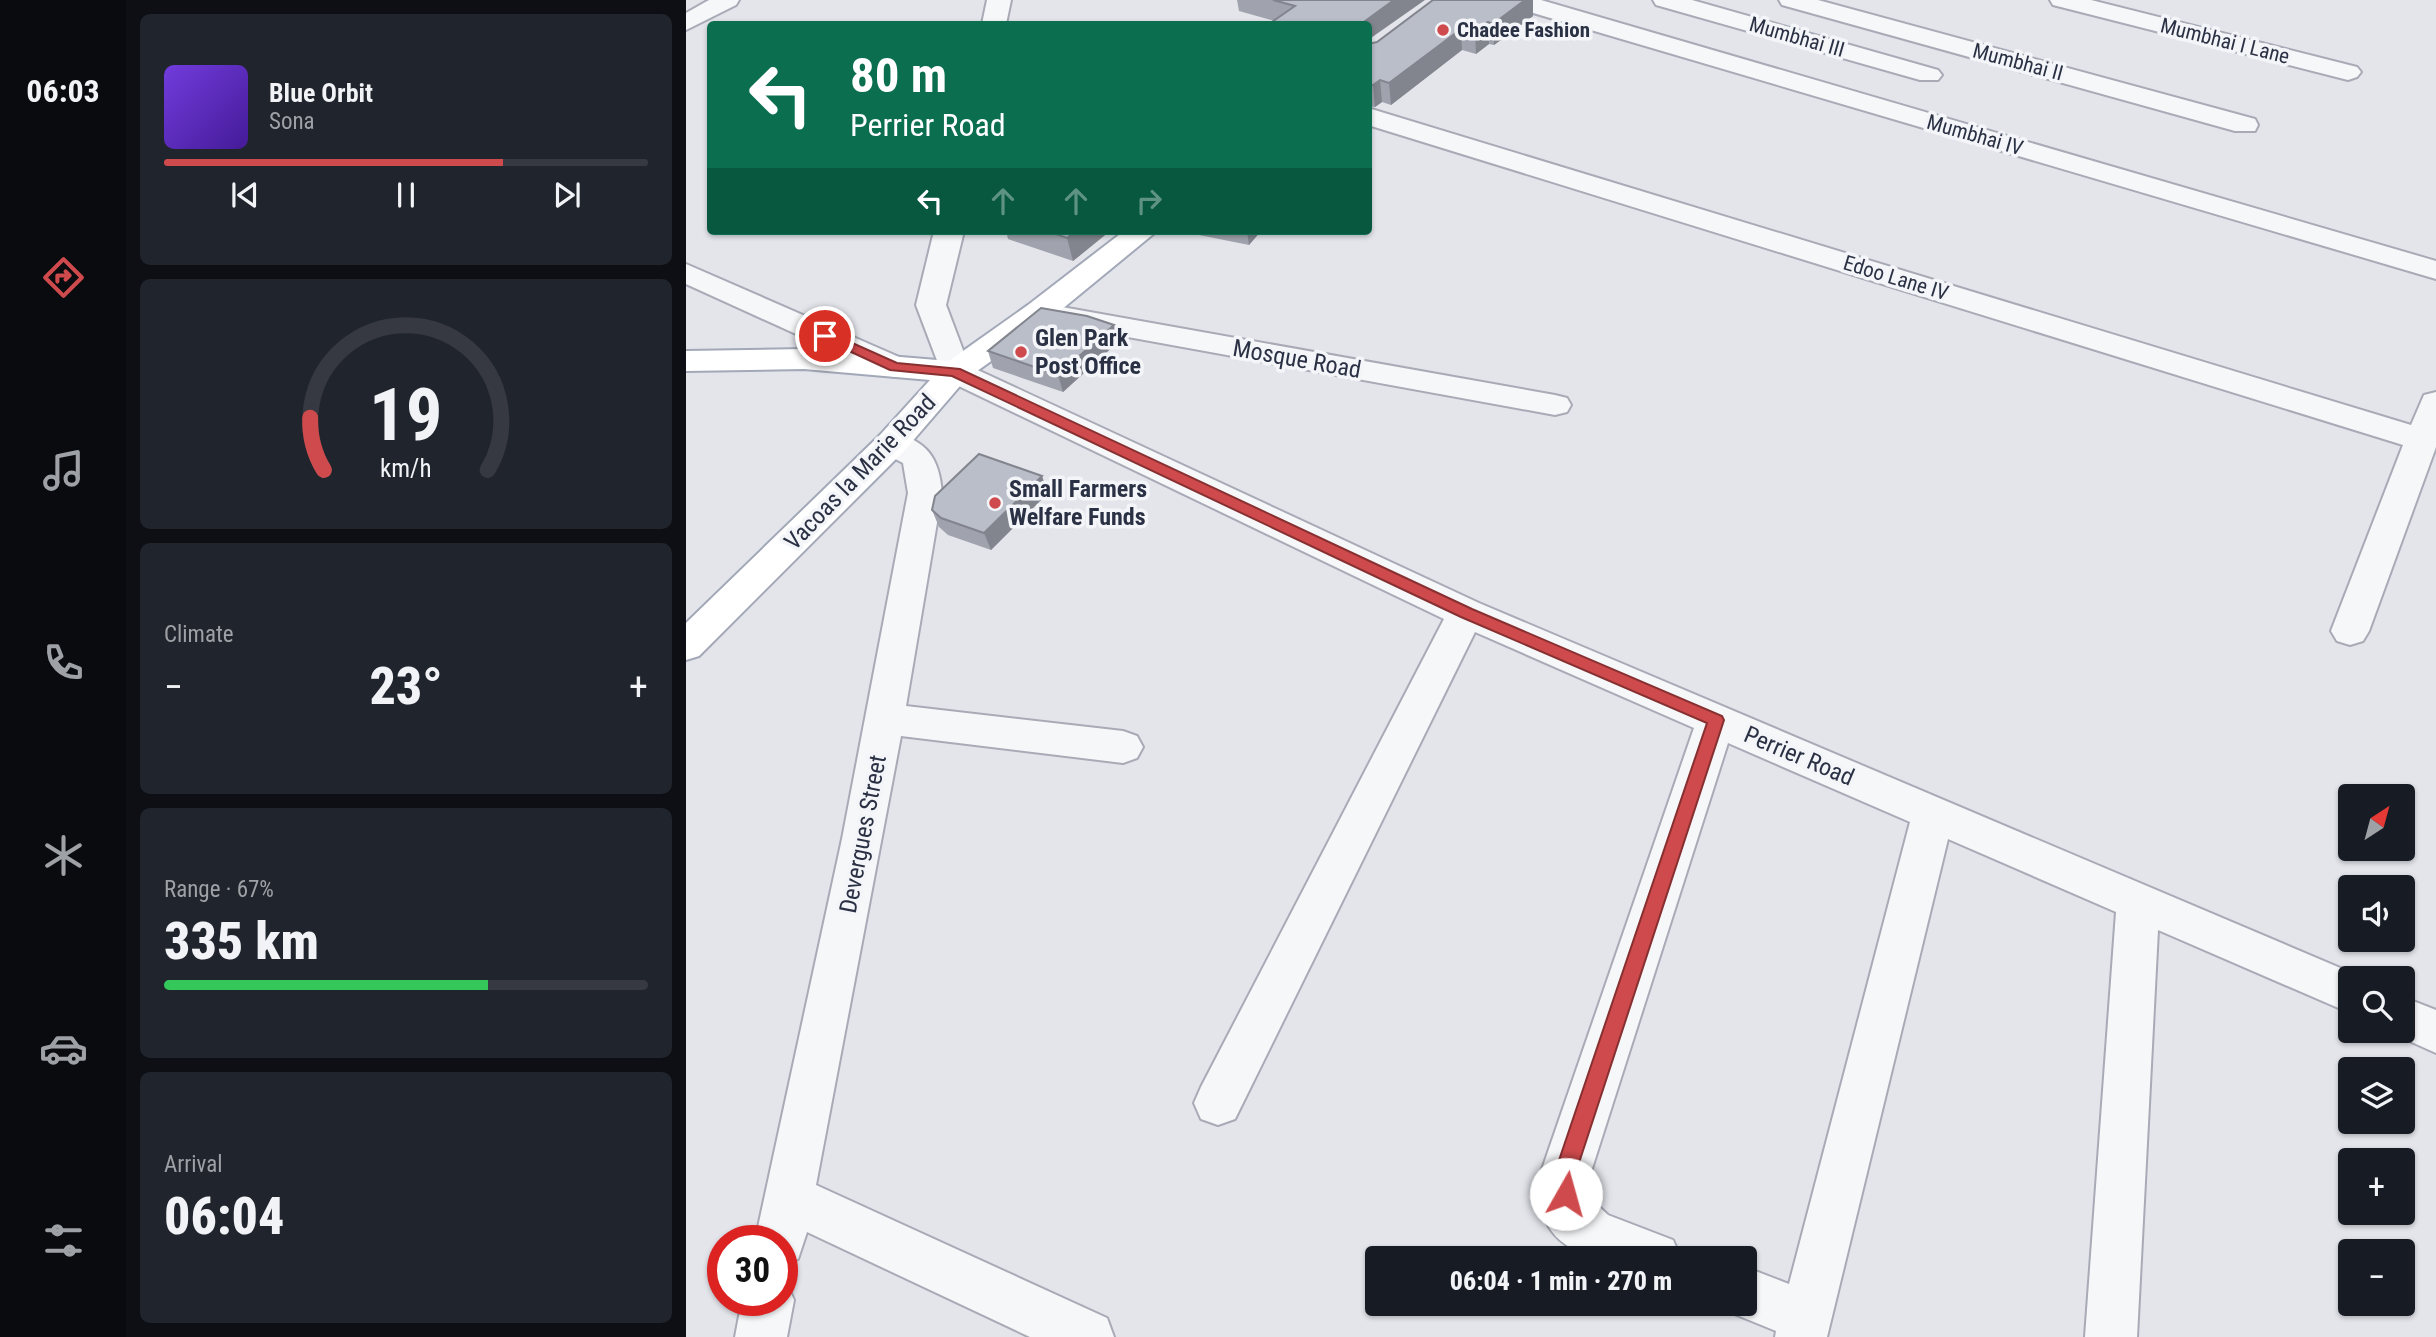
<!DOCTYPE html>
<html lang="en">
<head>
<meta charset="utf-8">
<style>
  :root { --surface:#171b24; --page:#20242c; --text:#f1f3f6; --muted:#9ea1a6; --line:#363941; --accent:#cf4a4c }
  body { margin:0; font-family:"Roboto Condensed",sans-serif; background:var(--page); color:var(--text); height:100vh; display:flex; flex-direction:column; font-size:26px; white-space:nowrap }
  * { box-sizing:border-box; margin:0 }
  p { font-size:23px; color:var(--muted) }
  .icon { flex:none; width:38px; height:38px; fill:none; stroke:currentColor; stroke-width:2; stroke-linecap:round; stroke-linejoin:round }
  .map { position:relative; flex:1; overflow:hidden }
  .drawer { display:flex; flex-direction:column; gap:14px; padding:14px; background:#0d0f14; width:560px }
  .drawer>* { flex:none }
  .banner { position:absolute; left:21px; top:21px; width:665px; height:214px; border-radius:7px; box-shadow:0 2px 5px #0004; background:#0b6e4f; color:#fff; overflow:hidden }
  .needle { width:46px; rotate:36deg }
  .fabs { position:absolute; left:1652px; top:784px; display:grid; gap:14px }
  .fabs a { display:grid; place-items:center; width:77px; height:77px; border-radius:7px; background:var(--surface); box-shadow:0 2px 5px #0004; font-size:35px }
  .speed { position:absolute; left:21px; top:1225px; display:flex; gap:14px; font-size:35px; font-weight:700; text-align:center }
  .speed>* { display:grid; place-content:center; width:91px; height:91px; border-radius:50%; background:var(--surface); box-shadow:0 2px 5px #0004; line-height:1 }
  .speed .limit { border:10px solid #d22; background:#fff; color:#111 }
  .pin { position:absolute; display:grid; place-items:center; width:60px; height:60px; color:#fff; margin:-30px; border:4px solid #fff; border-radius:50%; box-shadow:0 2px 7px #0007 }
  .me { position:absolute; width:77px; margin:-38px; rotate:7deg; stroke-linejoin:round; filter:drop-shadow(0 0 5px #0008) }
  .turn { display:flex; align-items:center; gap:24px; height:147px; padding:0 28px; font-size:32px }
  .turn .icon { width:91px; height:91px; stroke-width:2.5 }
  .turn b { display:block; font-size:49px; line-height:60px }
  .lanes { display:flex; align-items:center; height:66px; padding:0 28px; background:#0003; justify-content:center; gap:35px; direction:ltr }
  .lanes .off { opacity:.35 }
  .big { font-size:52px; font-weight:800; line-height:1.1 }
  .drawer .card { flex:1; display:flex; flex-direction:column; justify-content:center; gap:10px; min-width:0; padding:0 24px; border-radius:10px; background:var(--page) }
  .drawer .dial { align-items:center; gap:0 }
  .dial svg { height:182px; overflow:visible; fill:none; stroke:var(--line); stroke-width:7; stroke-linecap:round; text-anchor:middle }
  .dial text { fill:var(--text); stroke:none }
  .song { display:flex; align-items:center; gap:21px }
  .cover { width:84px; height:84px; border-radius:10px; background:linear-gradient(135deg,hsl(260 70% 55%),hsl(260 70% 35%)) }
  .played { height:7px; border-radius:4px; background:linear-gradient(90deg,var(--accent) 70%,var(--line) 70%) }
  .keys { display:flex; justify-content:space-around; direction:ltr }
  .heat { display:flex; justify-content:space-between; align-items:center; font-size:38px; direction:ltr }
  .charge { height:10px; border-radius:5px; background:linear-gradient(90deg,#34c759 67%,var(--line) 0) }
  .trip { position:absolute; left:679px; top:1246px; width:392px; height:70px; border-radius:7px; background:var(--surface); box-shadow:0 2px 5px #0004; font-weight:800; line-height:70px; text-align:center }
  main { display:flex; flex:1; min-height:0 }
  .dock { display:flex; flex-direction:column; width:126px; justify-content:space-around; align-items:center; background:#090b0e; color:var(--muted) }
  .dock .icon { width:49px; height:49px }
  .dock .current { color:var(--accent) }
  .dock b { font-size:32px; color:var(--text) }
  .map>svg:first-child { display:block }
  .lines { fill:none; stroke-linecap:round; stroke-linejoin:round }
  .minor-casing { stroke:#a8abb6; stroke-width:4 }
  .major-casing { stroke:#a2a8b7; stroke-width:4 }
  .minor { fill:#f6f7f9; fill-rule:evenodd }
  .major { fill:#fff; fill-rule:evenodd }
  .wall { fill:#a0a3ad }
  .shaded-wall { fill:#82858d }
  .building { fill:#babec9; stroke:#82858d; stroke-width:2 }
  .route { fill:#cf4a4c; stroke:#873031; stroke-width:2 }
  .poi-dot { fill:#cf4a4c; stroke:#f3f5f8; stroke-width:2.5 }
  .labels { text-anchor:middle; stroke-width:7; stroke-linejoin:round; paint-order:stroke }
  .far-poi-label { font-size:21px; font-weight:bold; fill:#2b3144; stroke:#f3f5f8; text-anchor:start }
  .far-street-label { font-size:21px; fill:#2b3144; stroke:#f3f5f8 }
  .poi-label { font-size:24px; font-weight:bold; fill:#2b3144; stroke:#f3f5f8; text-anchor:start }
  .street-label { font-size:24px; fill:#2b3144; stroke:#f3f5f8 }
</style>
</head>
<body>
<main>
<nav class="dock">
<b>06:03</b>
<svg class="icon current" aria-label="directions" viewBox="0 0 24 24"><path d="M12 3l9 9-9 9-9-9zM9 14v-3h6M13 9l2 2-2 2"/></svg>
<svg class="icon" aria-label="music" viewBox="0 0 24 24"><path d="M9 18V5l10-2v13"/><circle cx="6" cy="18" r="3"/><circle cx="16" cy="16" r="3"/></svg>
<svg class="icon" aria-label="phone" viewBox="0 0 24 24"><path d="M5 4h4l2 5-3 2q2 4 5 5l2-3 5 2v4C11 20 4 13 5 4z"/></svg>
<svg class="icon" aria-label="climate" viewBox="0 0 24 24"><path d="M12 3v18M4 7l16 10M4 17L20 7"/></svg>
<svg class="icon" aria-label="car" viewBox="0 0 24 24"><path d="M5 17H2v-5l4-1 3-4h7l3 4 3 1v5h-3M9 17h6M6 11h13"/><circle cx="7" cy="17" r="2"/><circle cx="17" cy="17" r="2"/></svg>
<svg class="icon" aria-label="filters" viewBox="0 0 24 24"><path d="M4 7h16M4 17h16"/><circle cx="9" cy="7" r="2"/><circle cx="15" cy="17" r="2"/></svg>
</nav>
<section class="drawer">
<div class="card">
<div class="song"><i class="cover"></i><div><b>Blue Orbit</b><p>Sona</p></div></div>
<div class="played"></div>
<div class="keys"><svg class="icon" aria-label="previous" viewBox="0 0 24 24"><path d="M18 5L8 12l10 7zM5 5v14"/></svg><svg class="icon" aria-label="pause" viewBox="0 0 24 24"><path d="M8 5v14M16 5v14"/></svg><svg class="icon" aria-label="next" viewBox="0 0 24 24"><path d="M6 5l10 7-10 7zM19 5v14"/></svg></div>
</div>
<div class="card dial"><svg viewBox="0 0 100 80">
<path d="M14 69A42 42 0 1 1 86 69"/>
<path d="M14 69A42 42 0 0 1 8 46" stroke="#cf4a4c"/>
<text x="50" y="56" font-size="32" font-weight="700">19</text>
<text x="50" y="72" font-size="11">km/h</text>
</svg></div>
<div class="card"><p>Climate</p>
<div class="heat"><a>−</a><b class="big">23°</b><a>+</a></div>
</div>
<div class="card"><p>Range · 67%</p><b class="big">335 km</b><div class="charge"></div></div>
<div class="card"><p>Arrival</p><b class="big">06:04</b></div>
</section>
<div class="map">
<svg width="1750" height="1337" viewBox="0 0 1750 1337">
  <rect width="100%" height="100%" fill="#e3e5eb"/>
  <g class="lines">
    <g class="minor-casing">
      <g id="minor">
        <path d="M23,0H53L50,5L0,30V13Z"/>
        <path d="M301,0H325L320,24H296Z"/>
        <path d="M817,0H855L1750,261V279L820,5Z"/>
        <path d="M967,0H1006L1252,70L1256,75L1252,80H1234L970,5Z"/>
        <path d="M1093,0H1132L1569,119L1572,125L1569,131H1549L1096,5Z"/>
        <path d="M1364,0H1405L1671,67L1675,72L1671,77L1662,80L1367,5Z"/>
        <path d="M682,108L1725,425L1738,395L1750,392V447L1683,631L1677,641L1664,645L1651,641L1645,631L1717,445L682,125Z"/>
        <path d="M248,231H278L260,305L283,366L793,603L1678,978H1664V1013L1472,930L1451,1337H1399L1430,912L1262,839L1141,1337H1089L1090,1331L1041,1311L1038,1304H1059V1267L1103,1284L1224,822L1042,743L903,1178L905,1199L922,1215L987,1240L995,1258C947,1260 873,1270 856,1211C854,1201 854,1188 853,1178L1008,728L789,632L549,1119L532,1125L515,1119L508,1103L515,1087L758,619L258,379L230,305Z"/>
        <path d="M0,264L220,360L225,367L220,374L209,377L198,374L0,284Z"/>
        <path d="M376,307L869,395L881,398L885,405L881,412L869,415L365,323L361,316L365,309Z"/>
        <path d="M206,432C241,441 253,457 256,493L220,706L437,731L451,736L457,747L451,758L437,763L215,736L130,1185L421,1318L428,1337H344L121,1232L112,1259L96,1265V1241H69L156,839L222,493L217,463L194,451L189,443L194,435Z"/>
        <path d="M1717,997L1750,1010V1053L1701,1031H1717Z"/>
        <path d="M96,1280L100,1282L108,1300L101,1337H49L56,1300H96Z"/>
      </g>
    </g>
    <g class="major-casing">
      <path id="major" d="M438,231H471L364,319L280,379L218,451L13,656L0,660V623L194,435L244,380L118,369L0,371V351L118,349L263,361L342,305Z"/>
    </g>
    <use href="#minor" class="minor"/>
    <use href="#major" class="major"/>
  </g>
  <g class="wall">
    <path d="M551,0H739L589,21L553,11Z"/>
    <path d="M747,0L847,16L808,45L803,44L790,54L776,50L705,105L696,102L689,107L682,106V44L691,42Z"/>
    <path d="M320,231H424L387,261L322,239Z"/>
    <path d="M512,231H575L563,245L513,235Z"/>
    <path d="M428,325L432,342L377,392L307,368L302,351Z"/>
    <path d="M362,493L305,550L262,535L253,527L246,510Z"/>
  </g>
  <g class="shaded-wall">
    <path d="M708,0H739L682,40V24H678L679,21Z"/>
    <path d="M839,0H847V16L808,45L807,24Z"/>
    <path d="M802,22L803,44L790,54L789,33Z"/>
    <path d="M775,29L776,50L705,105L703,83Z"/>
    <path d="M694,80L696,102L689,107L687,85Z"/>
    <path d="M390,231H424L387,261L381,238Z"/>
    <path d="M561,231H575L563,245Z"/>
    <path d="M428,325L432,342L377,392L372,375Z"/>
    <path d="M356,476L362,493L305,550L298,533Z"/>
  </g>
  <g class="building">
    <path d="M587,0H708L679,21L678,24H583L609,6Z"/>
    <path d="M747,0H839L807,24L802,22L789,33L775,29L703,83L694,80L687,85H682V44L691,42Z"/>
    <path d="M361,231H390L381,238Z"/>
    <path d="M355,308L401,316L428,325L372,375L302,351Z"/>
    <path d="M293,454L356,476L298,533L255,518L246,510L249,496Z"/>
  </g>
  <path class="route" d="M135,333H144L211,363L274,369L786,609L1036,716L1038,720L888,1178L890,1194L887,1201L880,1204L872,1201L867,1178L1021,723L775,617L266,376L204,370L135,338Z"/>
  <g class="poi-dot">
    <circle cx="757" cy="30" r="7"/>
    <circle cx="335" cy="352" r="7"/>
    <circle cx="309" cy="503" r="7"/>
  </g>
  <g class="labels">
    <g class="far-poi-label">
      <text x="771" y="37">Chadee Fashion</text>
    </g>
    <g class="far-street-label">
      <text transform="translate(1111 37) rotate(16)" y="7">Mumbhai III</text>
      <text transform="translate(1539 41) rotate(14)" y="7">Mumbhai I Lane</text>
      <text transform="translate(1332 62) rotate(15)" y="7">Mumbhai II</text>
      <text transform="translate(1289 135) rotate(16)" y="7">Mumbhai IV</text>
      <text transform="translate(1210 278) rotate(17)" y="7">Edoo Lane IV</text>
    </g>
    <g class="poi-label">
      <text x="349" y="346">Glen Park<tspan x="349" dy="28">Post Office</tspan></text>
      <text x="323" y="497">Small Farmers<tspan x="323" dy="28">Welfare Funds</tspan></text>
    </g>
    <g class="street-label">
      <text transform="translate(611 359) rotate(10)" y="8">Mosque Road</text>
      <text transform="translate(174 472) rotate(-46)" y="8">Vacoas la Marie Road</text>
      <text transform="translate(1113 756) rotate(23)" y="8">Perrier Road</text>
      <text transform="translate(177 834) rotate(-79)" y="8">Devergues Street</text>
    </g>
  </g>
</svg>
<div class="fabs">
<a><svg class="needle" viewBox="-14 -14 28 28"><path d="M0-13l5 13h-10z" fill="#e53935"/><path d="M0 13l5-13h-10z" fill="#9ea1a6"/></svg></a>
<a><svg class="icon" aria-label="sound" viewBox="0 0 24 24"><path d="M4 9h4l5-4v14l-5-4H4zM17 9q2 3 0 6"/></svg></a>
<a><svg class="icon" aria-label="search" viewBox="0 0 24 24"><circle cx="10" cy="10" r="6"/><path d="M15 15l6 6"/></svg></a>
<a><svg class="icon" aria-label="layers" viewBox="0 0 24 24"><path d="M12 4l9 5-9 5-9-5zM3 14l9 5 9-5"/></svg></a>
<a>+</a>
<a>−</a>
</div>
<div class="speed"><div class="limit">30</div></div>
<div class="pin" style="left:139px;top:336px;background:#d93025"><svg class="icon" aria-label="arrive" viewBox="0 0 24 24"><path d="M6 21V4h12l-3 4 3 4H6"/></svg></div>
<svg class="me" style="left:880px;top:1194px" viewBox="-20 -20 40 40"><circle r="19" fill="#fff"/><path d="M0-13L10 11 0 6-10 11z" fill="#cf4a4c"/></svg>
<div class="trip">06:04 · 1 min · 270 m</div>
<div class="banner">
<div class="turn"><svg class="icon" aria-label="left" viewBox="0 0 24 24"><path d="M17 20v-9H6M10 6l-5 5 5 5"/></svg><div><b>80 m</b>Perrier Road</div></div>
<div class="lanes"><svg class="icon" aria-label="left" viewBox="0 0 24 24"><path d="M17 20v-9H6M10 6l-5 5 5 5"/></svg><svg class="icon off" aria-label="ahead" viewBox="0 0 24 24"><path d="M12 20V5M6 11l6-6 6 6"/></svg><svg class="icon off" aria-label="ahead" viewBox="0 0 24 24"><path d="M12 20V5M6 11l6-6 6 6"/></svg><svg class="icon off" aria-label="right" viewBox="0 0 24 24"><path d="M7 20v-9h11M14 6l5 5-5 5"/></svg></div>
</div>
</div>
</main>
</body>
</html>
